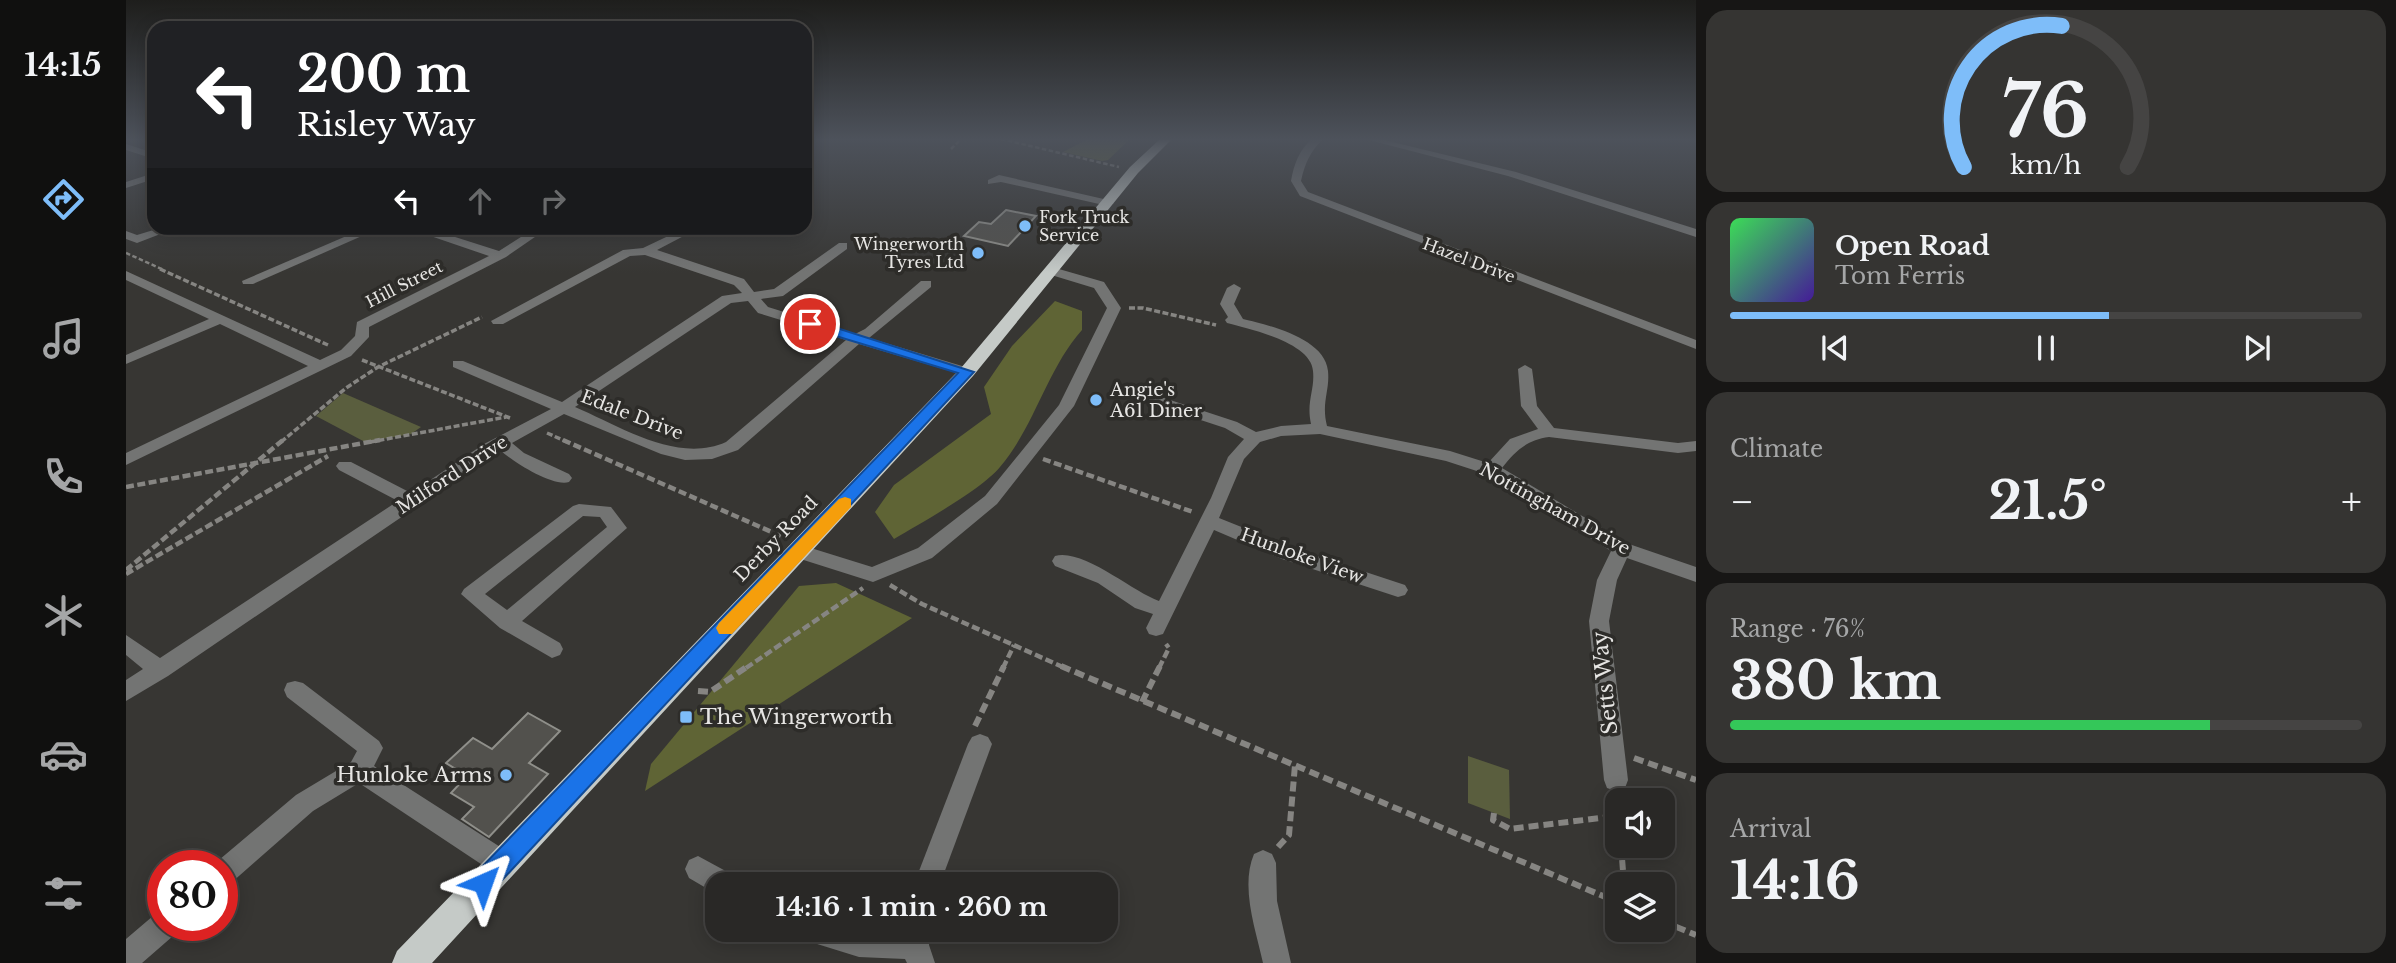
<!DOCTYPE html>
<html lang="en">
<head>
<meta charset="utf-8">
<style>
  :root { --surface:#292826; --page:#353432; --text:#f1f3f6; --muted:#a5a6a7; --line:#454443; --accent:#7ebdf9 }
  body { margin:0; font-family:"Libre Baskerville",serif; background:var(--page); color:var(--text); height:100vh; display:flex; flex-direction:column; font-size:26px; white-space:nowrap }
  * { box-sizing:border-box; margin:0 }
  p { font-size:23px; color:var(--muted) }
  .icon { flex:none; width:38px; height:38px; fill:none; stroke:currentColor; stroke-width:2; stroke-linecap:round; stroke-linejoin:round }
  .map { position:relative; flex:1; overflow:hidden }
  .panel { display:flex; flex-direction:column; gap:10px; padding:10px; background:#171615; width:700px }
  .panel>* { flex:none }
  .guide { position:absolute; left:21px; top:21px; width:665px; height:214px; border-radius:21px; box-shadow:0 4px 18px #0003,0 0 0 2px var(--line); background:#202124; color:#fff; overflow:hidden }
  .tools { position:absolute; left:1479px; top:788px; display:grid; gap:14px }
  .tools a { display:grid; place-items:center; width:70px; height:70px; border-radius:14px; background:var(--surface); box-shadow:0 4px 18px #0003,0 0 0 2px var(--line); font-size:35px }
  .speed { position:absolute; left:21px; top:850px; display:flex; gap:14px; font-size:35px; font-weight:700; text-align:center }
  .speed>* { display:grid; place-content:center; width:91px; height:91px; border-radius:50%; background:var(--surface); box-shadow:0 4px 18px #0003,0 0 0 2px var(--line); line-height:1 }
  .speed .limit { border:10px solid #d22; background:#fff; color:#111 }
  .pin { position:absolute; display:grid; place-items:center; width:60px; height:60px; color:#fff; margin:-30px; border:4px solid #fff; border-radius:50%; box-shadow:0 2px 7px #0007 }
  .me { position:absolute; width:77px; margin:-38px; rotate:43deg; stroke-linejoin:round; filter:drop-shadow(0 0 5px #0008) }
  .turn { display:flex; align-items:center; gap:24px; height:147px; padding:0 35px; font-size:32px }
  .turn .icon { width:91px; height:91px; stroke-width:2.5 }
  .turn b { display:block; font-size:49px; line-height:60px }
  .lanes { display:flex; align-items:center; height:66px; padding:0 35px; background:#0003; justify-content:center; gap:35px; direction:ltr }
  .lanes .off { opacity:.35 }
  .big { font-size:52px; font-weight:700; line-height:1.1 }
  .panel .card { flex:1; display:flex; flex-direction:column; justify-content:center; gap:10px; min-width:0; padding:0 24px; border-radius:21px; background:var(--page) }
  .panel .dial { align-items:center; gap:0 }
  .dial svg { height:182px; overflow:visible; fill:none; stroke:var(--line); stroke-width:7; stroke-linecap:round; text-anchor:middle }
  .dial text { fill:var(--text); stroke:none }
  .song { display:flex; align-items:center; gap:21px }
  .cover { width:84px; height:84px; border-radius:10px; background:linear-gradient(135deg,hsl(130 70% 55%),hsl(260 70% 35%)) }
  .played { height:7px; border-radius:4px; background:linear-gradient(90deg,var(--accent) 60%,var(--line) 60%) }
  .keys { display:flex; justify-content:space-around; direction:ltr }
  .heat { display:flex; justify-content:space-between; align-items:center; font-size:38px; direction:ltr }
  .charge { height:10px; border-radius:5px; background:linear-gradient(90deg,#34c759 76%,var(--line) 0) }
  .trip { position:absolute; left:579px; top:872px; width:413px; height:70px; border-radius:21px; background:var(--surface); box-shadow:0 4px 18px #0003,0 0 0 2px var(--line); font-weight:700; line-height:70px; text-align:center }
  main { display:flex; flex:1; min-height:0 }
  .tabs { display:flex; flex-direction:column; width:126px; justify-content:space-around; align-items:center; background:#10100f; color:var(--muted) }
  .tabs .icon { width:49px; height:49px }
  .tabs .active { color:var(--accent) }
  .tabs b { font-size:32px; color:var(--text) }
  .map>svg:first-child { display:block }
  .green { fill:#5a5e3e }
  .forest { fill:#5f6435 }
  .building { fill:#52514d; stroke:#8f8f8a; stroke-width:2 }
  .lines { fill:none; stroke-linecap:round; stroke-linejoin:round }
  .path-far3 { stroke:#868582; stroke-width:2.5; stroke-dasharray:4.5 2.5; stroke-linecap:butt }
  .path-far2 { stroke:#868582; stroke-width:3.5; stroke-dasharray:6 2.5; stroke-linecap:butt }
  .path-far1 { stroke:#868582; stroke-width:4.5; stroke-dasharray:8 3.5; stroke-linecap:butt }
  .path { stroke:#868582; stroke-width:6; stroke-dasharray:10 5; stroke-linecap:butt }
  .minor { fill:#737473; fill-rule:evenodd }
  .highway { fill:#c5cac7; fill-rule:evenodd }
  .route { fill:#1a73e8; stroke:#114b97; stroke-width:2 }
  .slow { fill:#f59e0b }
  .poi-dot { fill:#7ebdf9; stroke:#2d2c29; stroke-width:2.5 }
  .labels { text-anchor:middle; stroke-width:7; stroke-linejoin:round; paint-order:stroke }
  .far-poi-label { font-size:16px; fill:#e6e5e3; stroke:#2d2c29; text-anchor:start }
  .far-street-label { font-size:16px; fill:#e6e5e3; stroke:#2d2c29 }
  .poi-label { font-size:18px; fill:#e6e5e3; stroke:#2d2c29; text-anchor:start }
  .street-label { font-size:18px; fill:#e6e5e3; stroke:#2d2c29 }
  .near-street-label { font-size:21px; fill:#e6e5e3; stroke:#2d2c29 }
  .near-poi-label { font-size:21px; fill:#e6e5e3; stroke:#2d2c29; text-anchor:start }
</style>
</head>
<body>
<main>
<nav class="tabs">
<b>14:15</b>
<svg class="icon active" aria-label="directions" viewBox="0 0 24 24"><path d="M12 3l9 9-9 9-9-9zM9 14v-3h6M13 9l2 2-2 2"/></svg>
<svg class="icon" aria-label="music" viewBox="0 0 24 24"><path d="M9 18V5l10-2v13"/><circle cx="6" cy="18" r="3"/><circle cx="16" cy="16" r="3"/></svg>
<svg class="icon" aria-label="phone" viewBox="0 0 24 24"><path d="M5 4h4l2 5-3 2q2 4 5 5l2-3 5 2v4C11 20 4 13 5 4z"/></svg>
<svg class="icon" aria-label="climate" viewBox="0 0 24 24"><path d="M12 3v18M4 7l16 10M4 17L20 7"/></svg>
<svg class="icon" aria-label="car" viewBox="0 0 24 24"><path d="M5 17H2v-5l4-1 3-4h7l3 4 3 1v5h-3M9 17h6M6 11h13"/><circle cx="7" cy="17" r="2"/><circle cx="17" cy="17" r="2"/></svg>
<svg class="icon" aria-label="filters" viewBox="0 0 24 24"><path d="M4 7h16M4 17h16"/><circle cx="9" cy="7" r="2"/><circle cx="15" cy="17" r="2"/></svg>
</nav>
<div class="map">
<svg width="1570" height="963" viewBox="0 0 1570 963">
  <rect width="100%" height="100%" fill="#373633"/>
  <g class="green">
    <path d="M217,393L295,427L285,434L239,442L190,416Z"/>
    <path d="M1342,756L1383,770L1384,819L1342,803Z"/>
  </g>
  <g class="forest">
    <path d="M962,139H1004L982,160L976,161L937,152Z"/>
    <path d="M929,301L956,311V330C921,369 909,426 874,467C855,490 795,523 768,539L749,512L768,485L865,414L858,387L886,346Z"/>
    <path d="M710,583L786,618L519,791L525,764L673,586Z"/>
  </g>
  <g class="building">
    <path d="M880,210L910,216L882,246L838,236L853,222L865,224Z"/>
    <path d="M402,713L434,731L403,763L422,774L363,837L336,819L348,807L325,793L341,776L320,763L347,738L366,749Z"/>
  </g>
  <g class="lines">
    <g class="path-far3">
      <path d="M875,139L993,167"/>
      <path d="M825,149L835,139"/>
      <path d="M60,232L83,228"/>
      <path d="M0,253L38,270"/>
    </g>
    <g class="path-far2">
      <path d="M34,269L202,345"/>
      <path d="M1003,308H1017L1090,325"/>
      <path d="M236,360L384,418"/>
      <path d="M421,433L441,442"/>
      <path d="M155,442L220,388L252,367L356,317"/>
      <path d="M244,442L380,417"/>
    </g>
    <g class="path-far1">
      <path d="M437,440L657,537"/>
      <path d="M917,459L1067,512"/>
      <path d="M0,487L254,440"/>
      <path d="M0,570L157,440"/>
      <path d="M0,574L202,456"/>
      <path d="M764,585L796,604L939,668"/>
      <path d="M620,668L737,588"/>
      <path d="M877,668L888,645"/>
      <path d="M1033,668L1043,648L1040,644"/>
    </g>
    <g class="path">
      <path d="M935,666L1491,902"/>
      <path d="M572,691L584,692L622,666"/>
      <path d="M1016,702L1034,666"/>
      <path d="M849,726L878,666"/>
      <path d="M1508,758L1570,780"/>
      <path d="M1368,813L1367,820L1384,829L1491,816"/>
      <path d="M1495,845L1498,884"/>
      <path d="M1152,847L1163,835L1169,765"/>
      <path d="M1536,921L1570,935"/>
    </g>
    <g class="minor">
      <path d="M1186,139H1197C1184,152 1179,163 1175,181L1182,192L1570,340V349L1174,196L1165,181C1168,164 1173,150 1186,139Z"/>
      <path d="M1239,139H1254L1390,172L1570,229V237L1382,176Z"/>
      <path d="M0,144L28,153V159L0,150Z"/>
      <path d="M28,173V179L0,188V182Z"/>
      <path d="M873,175L982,200L988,203L982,206L875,182L862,184V180Z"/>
      <path d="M34,228H50L11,243L0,239V231L11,235Z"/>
      <path d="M239,228H254L127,284H117L116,281Z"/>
      <path d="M286,228H301L373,251L409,228H422L380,257L243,327V337L225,356L0,465V453L182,366L94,324L0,364V355L83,319L0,280V271L194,360L215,350L229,336L231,322L363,256L287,230Z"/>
      <path d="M559,228H573L531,250L618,279L628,292L648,289L713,243H721V249L657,296L635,299L642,307L729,334L739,329L795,281H805V287L743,338L846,369L848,372L841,376L733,344L612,450L586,459L559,460L535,454L438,414L386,443L398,453L443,474L446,478L443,482C426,487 386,461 374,450L42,676L0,701V680L17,669L0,655V635L34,658L272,501L213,470L210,466L213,462H225L285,493L358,444L425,409L327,367V361H337L436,402L596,296L616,293L608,285L519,255L504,256L377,324H367L365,321L497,250L517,248ZM622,301L632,313L720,340L600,442C551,464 494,426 449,407L605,303Z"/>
      <path d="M926,267L978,282L995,308L948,406L871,504L806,558L747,582L665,556L662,551L665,546L672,544L746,567L792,548L859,496L933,405L981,308L968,288L922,274L920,271Z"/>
      <path d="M1108,284L1115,288L1108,304L1117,319C1142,325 1199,338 1202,371C1204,391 1195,402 1201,426L1324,451L1362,463L1384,439L1412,429L1395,406L1392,369L1399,365L1406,369L1411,406L1428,428L1552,443L1570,441V451L1552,453L1423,437C1401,440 1389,451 1376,468L1503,544L1570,567V582L1501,558L1491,580L1483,621L1502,780L1499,788L1490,791L1481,788L1478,780L1463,621L1471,580L1485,551L1360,474L1320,461L1194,434L1155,436L1134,442L1118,459L1093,518L1170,549L1279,585L1282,590L1279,595L1272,597L1156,559L1088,530L1037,634L1030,636L1023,634L1020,628L1027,614L1009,608L972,583L929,566L926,561L929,556C957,548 1007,592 1033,601L1085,498L1102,457L1118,439L1099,428L1023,403L1021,400L1023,397H1035L1111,422L1130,432L1155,426L1185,424C1180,401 1189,390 1187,371C1185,342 1123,329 1101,323L1099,320L1102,317L1094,304L1101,288Z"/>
      <path d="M453,504L485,507L501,528L396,621L434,643L437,649L434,655L426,658L374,628L335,594L338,589L447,506ZM457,516L474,517L481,527L381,610L359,594Z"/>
      <path d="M169,681L177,683L253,741L257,748L248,766L385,854L389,863L385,872L376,876L367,872L233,783L187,811L105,883L96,887V866L87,865L170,795L225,762L231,751L161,697L158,690L161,683Z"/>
      <path d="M854,734L862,737L866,744L814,884H788L842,744L846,737Z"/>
      <path d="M1137,850L1146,854L1150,863L1151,901L1165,963H1137C1130,930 1114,887 1128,854Z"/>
      <path d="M572,856L607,875L611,884H592V895L563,878L559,869L563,860Z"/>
      <path d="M37,912V926H51L47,936L16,963H0V939L27,916Z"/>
      <path d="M671,929H804L803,945L809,963H781L779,959L733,957L675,939Z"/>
    </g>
    <path class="highway" d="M1034,139H1046L1012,173L847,376L306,963H266L271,951L835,368L1004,167Z"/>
  </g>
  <linearGradient id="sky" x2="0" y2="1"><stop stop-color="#1e1e1c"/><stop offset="0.51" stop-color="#4d525b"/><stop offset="1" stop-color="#4d525b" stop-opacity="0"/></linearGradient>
  <rect width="1570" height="273" fill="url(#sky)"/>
  <path class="route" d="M680,321H689L848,372L366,891L357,895L349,891L345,883L349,874L832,373L680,327Z"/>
  <path class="slow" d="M719,497L725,499V507L606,634H593L590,628L593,623L713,499Z"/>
  <g class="poi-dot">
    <circle cx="899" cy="226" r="7"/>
    <circle cx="852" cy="253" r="7"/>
    <circle cx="970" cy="400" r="7"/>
    <rect x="553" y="710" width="14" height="14" rx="3.5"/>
    <circle cx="380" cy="775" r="7"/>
  </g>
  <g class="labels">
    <g class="far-poi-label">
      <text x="913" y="223">Fork Truck<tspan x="913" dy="18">Service</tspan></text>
      <text x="838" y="250" text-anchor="end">Wingerworth<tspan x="838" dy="18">Tyres Ltd</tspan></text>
    </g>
    <g class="far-street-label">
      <text transform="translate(1343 260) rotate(21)" y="6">Hazel Drive</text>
      <text transform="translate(278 284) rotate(-27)" y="6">Hill Street</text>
    </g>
    <g class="poi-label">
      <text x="984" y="396">Angie's<tspan x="984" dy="21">A61 Diner</tspan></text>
    </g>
    <g class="street-label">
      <text transform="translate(506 415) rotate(21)" y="6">Edale Drive</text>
      <text transform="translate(326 475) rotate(-33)" y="6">Milford Drive</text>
      <text transform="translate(1429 509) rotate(29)" y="6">Nottingham Drive</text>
      <text transform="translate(650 539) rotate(-46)" y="6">Derby Road</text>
      <text transform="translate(1176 556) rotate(20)" y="6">Hunloke View</text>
    </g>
    <g class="near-street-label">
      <text transform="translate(1479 683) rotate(-96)" y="7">Setts Way</text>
    </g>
    <g class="near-poi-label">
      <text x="574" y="724">The Wingerworth</text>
      <text x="366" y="782" text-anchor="end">Hunloke Arms</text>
    </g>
  </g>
</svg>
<div class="tools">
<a><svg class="icon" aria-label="sound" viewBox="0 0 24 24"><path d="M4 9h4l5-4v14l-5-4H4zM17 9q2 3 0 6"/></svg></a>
<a><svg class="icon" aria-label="layers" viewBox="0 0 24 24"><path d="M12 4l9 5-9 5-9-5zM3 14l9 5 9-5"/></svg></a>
</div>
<div class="speed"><div class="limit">80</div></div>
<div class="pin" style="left:684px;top:324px;background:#d93025"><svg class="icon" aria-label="arrive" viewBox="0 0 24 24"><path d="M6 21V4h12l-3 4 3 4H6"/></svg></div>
<svg class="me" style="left:357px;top:883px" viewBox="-20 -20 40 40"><path d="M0-17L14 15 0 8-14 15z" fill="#1a73e8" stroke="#fff" stroke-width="4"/></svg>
<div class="trip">14:16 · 1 min · 260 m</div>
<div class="guide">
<div class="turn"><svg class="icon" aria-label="left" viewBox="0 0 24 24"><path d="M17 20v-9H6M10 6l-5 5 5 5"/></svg><div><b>200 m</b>Risley Way</div></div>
<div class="lanes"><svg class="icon" aria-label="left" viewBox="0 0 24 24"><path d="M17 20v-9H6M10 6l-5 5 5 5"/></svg><svg class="icon off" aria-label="ahead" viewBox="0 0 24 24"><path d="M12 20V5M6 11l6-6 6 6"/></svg><svg class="icon off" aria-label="right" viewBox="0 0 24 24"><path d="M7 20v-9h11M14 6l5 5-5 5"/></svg></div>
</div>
</div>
<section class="panel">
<div class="card dial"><svg viewBox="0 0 100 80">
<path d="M14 69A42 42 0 1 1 86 69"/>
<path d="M14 69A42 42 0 0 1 57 7" stroke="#7ebdf9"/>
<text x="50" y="56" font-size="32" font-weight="700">76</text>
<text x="50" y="72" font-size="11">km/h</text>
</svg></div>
<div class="card">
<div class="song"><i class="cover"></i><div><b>Open Road</b><p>Tom Ferris</p></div></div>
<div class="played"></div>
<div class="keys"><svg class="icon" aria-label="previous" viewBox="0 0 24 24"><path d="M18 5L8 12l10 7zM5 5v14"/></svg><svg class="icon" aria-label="pause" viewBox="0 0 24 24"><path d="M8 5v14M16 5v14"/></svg><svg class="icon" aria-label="next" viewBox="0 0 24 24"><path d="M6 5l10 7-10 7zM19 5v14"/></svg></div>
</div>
<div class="card"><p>Climate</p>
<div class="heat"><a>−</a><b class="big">21.5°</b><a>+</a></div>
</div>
<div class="card"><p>Range · 76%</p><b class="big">380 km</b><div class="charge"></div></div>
<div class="card"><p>Arrival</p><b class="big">14:16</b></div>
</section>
</main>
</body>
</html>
